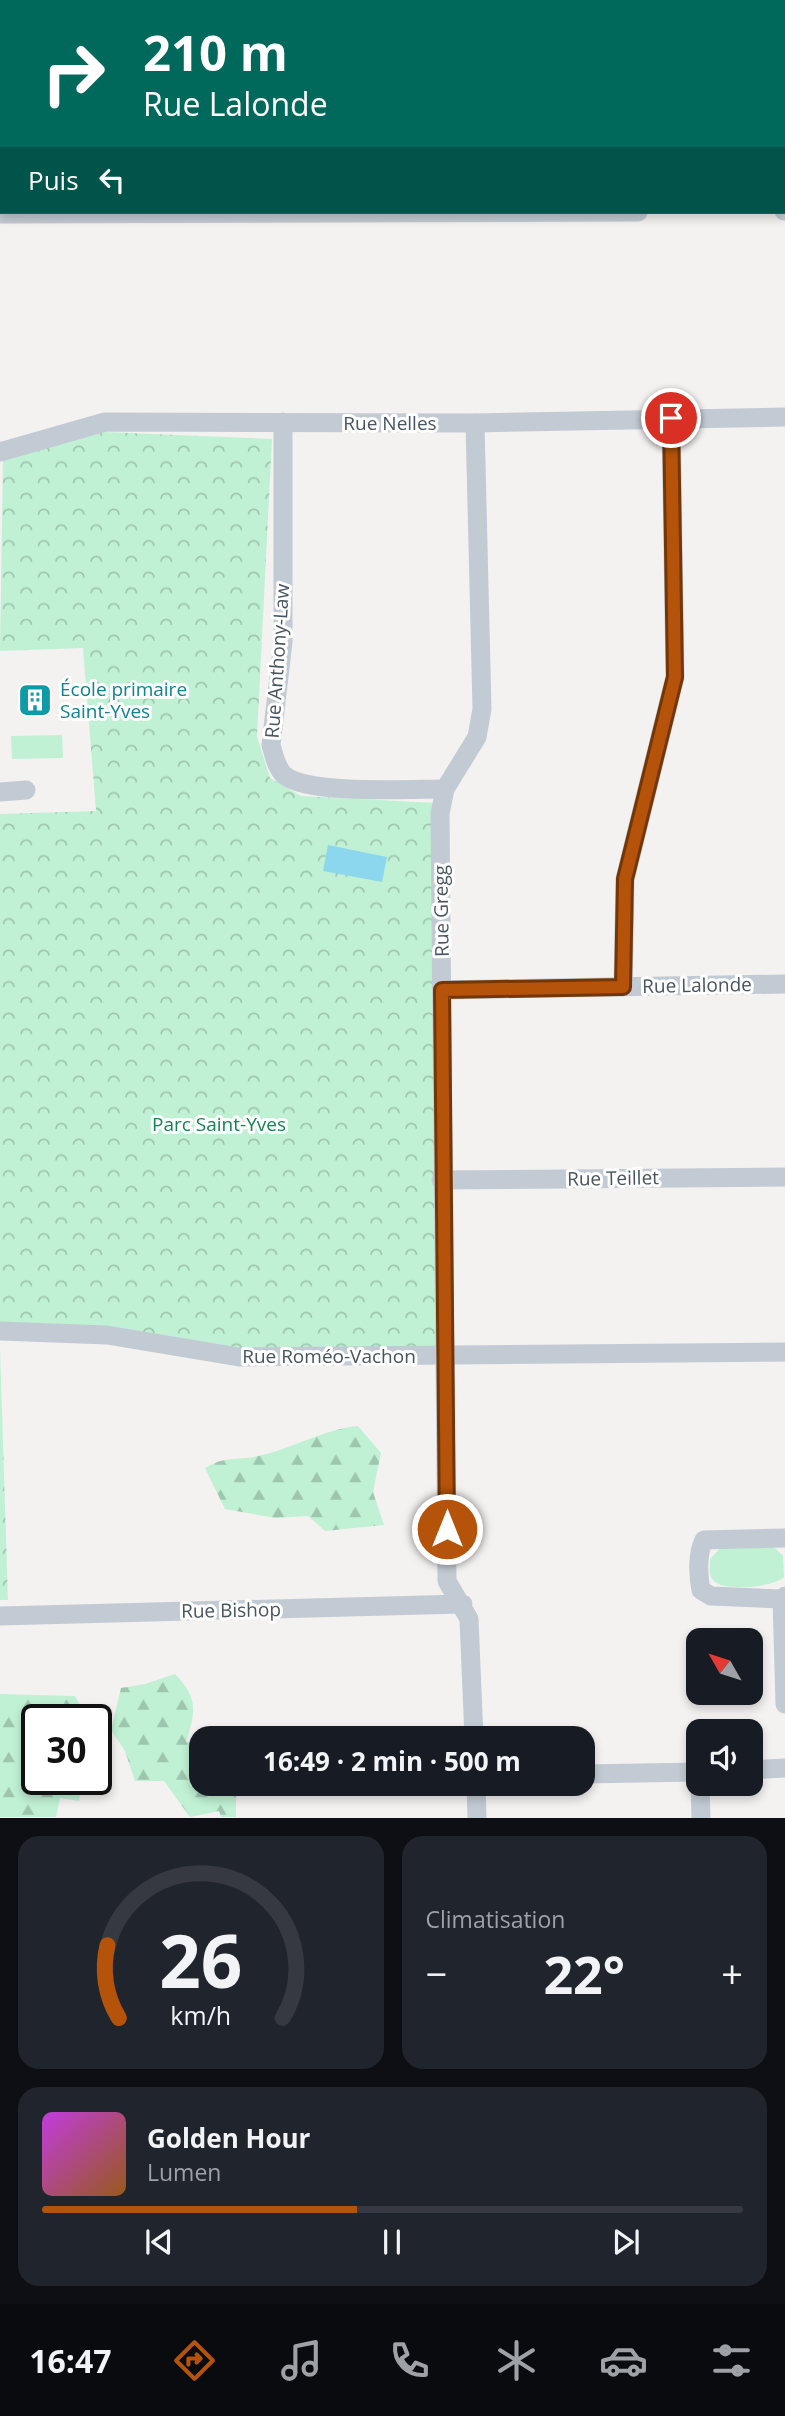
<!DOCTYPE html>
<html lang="fr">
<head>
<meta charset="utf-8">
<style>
  :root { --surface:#171b24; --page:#20242c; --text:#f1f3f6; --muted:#9ea1a6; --line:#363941; --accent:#b45309 }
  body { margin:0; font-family:"Open Sans",sans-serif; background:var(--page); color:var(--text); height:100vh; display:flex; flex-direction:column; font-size:26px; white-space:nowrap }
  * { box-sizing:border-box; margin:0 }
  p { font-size:23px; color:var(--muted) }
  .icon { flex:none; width:38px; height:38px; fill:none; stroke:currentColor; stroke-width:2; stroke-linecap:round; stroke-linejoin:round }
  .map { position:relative; height:1818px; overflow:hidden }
  .drawer { display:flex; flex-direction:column; gap:18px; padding:18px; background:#0d0f14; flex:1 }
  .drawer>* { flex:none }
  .top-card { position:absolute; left:0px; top:0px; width:786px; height:214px; box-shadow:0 4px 10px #0003; background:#00695c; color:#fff; overflow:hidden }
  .needle { width:46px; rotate:309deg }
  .buttons { position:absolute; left:686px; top:1628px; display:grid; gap:14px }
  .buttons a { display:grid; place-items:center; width:77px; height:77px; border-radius:14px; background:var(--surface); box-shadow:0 4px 10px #0003; font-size:35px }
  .speed { position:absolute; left:21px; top:1704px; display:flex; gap:14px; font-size:35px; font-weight:700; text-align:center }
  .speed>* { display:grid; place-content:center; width:91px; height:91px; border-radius:50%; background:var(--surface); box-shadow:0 4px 10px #0003; line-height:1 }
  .speed .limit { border:4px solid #111; border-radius:10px; background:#fff; color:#111 }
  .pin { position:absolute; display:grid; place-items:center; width:60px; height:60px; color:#fff; margin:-30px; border:4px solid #fff; border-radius:50%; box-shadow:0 2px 7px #0007 }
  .me { position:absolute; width:77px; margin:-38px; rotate:0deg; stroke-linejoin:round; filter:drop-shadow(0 0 5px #0008) }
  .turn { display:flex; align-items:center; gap:24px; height:147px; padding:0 28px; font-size:32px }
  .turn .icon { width:91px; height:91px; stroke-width:2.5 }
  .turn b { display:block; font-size:49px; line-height:60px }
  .then { display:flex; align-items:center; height:66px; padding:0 28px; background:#0003; gap:14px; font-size:26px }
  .big { font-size:52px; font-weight:700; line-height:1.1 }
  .drawer .card { flex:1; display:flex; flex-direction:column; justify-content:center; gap:10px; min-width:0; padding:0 24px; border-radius:21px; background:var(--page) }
  .drawer .dial { align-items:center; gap:0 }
  .dial svg { height:182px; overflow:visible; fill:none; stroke:var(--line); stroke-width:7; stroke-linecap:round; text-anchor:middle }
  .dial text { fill:var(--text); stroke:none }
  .song { display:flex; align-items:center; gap:21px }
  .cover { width:84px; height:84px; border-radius:10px; background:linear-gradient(135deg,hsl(290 70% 55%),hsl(30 70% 35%)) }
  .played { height:7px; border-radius:4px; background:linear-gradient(90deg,var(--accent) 45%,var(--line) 45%) }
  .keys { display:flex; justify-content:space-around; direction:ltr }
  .heat { display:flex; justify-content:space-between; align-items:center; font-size:38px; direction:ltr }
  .drawer .tiles { flex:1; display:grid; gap:18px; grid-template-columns:1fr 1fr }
  .card:last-child { grid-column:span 2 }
  .trip { position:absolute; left:189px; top:1726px; width:406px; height:70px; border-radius:21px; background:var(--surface); box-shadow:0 4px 10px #0003; font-weight:700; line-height:70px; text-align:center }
  .tab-bar { display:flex; height:112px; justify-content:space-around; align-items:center; background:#090b0e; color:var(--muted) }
  .tab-bar .icon { width:49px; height:49px }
  .tab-bar .current { color:var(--accent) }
  .tab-bar b { font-size:32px; color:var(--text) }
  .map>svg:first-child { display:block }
  .grass { fill:#c0f1d4 }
  .forest { fill:url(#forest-firs) }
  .park { fill:url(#park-crowns) }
  .water { fill:#8cd7ee }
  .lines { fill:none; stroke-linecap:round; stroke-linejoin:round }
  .street { stroke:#c2cbd3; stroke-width:19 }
  .route-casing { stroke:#753606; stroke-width:18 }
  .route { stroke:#b45309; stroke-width:12 }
  .labels { text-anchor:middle; stroke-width:6; stroke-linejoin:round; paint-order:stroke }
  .street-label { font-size:19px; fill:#48545f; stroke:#fff }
  .culture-label { font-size:19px; fill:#0d838f; stroke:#fff; text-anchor:start }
  .park-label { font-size:19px; fill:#158451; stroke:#fff }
</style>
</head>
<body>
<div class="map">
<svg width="785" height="1818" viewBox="0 0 785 1818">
  <defs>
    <pattern id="forest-firs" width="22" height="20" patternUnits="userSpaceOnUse" patternTransform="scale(1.75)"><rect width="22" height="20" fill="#c0f1d4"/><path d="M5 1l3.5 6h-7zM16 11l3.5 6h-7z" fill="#9ec6af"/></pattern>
    <pattern id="park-crowns" width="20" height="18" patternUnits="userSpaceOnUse" patternTransform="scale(1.75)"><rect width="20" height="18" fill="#c0f1d4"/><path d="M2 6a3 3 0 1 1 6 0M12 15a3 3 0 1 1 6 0" fill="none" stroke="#9ec6af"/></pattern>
  </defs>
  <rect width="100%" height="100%" fill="#f4f1f1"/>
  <g class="grass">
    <path d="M62,735L63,758L12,759L11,736Z"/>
    <path d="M773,1546L783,1556L784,1577C775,1587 724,1592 714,1581C708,1576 710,1566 710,1559L721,1547Z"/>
  </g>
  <g class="forest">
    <path d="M358,1426L381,1453L373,1492L384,1525L325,1531L308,1516L275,1518L225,1509L205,1468C226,1455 236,1461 258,1456C292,1449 324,1429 358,1426Z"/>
    <path d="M175,1674C198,1698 196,1711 186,1742L201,1743V1783H236V1817H221L219,1811L190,1817L164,1781H135L125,1751L111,1730L121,1688L145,1684Z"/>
    <path d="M0,1694L75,1696L89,1720H37V1780H82L79,1801L60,1798L56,1817H0Z"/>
  </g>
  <g class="park">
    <path d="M104,432L272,439L257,736L270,778L301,796L436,803L440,1353L260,1356L0,1322V814L96,811L83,648L0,651L3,460Z"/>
    <path d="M0,1348L8,1600H0Z"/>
  </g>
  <path class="water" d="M328,845L387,857L382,882L323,871Z"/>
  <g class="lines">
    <g class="street">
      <path d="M169,0V2"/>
      <path d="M599,0V2"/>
      <path d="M380,2V0"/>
      <path d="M0,5H2"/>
      <path d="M784,211H785"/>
      <path d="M0,214L638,212"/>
      <path d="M283,422V642L271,745C274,755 276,767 284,775C307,795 411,789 445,789"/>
      <path d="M0,452L105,422L475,423L785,417"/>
      <path d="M0,792L26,790"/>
      <path d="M623,987L625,879L675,677L671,418"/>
      <path d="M442,990L785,984"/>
      <path d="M441,1180L785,1177"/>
      <path d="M0,1331L107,1335L239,1357L785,1352"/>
      <path d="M785,1538L704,1540C697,1554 698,1575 701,1590L711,1596L782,1599L785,1596"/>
      <path d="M782,1599L785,1704"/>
      <path d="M0,1616L463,1604"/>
      <path d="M474,1738L469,1619L447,1581L440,814L445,789L477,737L482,709L475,423"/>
      <path d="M751,1770L785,1768"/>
      <path d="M583,1774L698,1772"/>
      <path d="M476,1783L477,1818"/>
      <path d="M700,1783L701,1818"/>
    </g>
  </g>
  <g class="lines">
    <g class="route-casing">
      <path id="route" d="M447,1529L442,990L623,987L625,879L675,677L671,418"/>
    </g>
    <use href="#route" class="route"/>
  </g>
  <defs>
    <g id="building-square" transform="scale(1.75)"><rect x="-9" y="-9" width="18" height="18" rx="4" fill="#0f9aa8" stroke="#fff"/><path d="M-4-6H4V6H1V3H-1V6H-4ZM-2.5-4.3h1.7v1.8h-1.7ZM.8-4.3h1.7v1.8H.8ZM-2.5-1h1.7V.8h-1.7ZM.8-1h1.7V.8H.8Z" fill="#fff"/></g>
  </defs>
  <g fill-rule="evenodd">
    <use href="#building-square" x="35" y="700"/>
  </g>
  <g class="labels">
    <g class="street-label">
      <text x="390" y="430">Rue Nelles</text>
      <text transform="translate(277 661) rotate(-86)" y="7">Rue Anthony-Law</text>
      <text transform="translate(441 911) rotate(-91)" y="7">Rue Gregg</text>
      <text transform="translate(697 985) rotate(-1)" y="7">Rue Lalonde</text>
      <text transform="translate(613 1178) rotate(-1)" y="7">Rue Teillet</text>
      <text x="329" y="1363">Rue Roméo-Vachon</text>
      <text transform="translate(231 1610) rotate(-1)" y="7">Rue Bishop</text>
    </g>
    <g class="culture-label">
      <text x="60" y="696">École primaire<tspan x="60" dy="22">Saint-Yves</tspan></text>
    </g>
    <g class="park-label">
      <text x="219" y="1131">Parc Saint-Yves</text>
    </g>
  </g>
</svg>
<div class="buttons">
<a><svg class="needle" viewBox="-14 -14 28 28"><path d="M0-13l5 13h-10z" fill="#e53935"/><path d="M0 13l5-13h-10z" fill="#9ea1a6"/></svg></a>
<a><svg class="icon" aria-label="sound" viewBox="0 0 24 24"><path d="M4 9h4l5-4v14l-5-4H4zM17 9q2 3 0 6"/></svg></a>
</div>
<div class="speed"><div class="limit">30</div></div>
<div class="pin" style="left:671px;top:418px;background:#d93025"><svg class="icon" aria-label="arrive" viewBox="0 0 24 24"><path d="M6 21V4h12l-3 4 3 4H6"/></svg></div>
<svg class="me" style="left:447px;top:1529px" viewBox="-20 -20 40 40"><circle r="17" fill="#b45309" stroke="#fff" stroke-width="3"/><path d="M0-11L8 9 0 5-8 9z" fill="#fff"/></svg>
<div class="trip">16:49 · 2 min · 500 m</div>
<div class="top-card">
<div class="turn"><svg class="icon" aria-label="right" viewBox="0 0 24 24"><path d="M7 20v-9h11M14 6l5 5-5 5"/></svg><div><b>210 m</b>Rue Lalonde</div></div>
<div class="then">Puis<svg class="icon" aria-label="left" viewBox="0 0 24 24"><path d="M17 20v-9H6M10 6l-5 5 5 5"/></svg></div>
</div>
</div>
<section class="drawer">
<div class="tiles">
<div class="card dial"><svg viewBox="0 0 100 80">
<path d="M14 69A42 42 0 1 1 86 69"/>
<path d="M14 69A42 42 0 0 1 9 37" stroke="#b45309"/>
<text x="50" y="56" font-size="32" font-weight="700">26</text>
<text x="50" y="72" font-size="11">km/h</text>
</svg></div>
<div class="card"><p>Climatisation</p>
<div class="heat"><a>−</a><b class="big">22°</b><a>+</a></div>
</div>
<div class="card">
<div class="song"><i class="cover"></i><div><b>Golden Hour</b><p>Lumen</p></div></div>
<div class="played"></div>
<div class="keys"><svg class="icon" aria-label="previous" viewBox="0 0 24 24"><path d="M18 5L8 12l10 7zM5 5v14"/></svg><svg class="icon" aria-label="pause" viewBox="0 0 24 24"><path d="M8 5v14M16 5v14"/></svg><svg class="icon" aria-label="next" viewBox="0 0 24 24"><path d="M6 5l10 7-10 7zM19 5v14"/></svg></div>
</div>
</div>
</section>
<nav class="tab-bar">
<b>16:47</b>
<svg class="icon current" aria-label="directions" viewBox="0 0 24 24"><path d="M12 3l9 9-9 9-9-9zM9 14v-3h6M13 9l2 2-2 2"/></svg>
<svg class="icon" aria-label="music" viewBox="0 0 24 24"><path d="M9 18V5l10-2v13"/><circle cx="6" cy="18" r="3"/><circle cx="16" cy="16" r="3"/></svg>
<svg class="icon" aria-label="phone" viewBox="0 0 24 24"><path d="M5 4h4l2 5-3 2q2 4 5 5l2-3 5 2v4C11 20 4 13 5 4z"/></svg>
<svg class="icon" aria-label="climate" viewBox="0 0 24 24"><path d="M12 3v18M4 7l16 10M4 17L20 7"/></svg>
<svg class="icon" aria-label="car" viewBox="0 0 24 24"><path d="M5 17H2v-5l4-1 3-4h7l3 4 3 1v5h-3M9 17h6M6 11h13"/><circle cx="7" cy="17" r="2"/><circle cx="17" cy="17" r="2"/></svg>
<svg class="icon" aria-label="filters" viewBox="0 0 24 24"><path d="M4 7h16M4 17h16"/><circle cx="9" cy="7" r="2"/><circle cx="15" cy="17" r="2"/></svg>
</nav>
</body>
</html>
